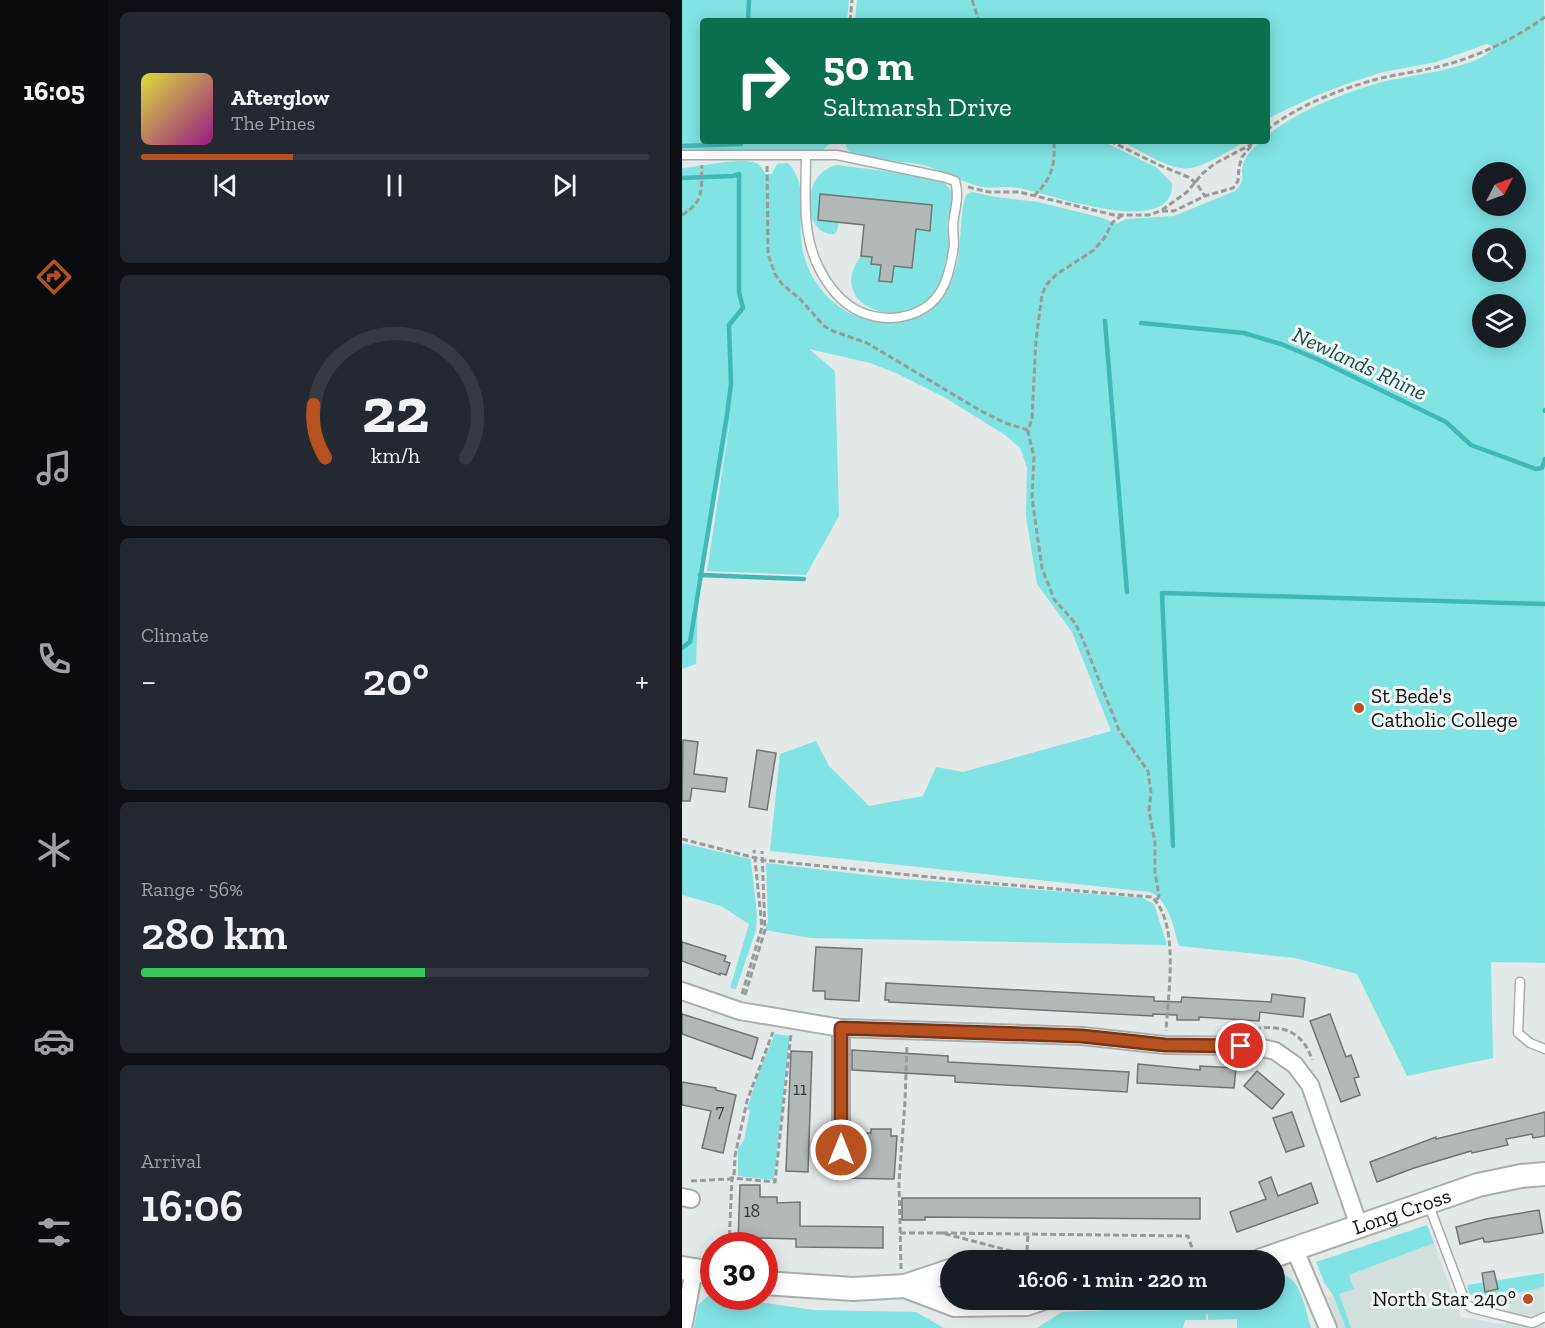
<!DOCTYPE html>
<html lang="en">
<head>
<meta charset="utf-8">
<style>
  :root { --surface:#171b24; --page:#242831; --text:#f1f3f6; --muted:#9ea1a6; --line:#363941; --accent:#b75220 }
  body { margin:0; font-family:"Zilla Slab",serif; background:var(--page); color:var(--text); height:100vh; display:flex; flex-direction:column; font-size:22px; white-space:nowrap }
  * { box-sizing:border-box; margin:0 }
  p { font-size:20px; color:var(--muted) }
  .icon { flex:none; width:33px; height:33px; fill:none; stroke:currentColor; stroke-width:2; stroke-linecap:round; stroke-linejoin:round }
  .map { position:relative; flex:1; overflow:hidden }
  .side { display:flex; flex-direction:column; gap:12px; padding:12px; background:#0d0f14; width:574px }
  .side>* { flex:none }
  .banner { position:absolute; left:18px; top:18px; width:570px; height:126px; border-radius:6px; box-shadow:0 3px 15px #0003; background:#0b6e4f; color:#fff; overflow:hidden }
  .needle { width:39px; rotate:49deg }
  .buttons { position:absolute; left:790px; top:162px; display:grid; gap:12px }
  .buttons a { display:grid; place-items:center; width:54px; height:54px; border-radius:50%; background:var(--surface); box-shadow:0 3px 15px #0003; font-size:30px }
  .speed { position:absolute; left:18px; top:1232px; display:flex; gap:12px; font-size:30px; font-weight:700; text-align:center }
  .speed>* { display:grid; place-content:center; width:78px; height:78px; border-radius:50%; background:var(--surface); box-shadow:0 3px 15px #0003; line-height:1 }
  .speed .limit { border:9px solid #d22; background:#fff; color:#111 }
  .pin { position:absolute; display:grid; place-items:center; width:51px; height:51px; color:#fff; margin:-26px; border:3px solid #fff; border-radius:50%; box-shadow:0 2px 6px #0007 }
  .me { position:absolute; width:66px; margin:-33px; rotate:0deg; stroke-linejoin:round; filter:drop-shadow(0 0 4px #0008) }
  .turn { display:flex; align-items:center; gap:21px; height:126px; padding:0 24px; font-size:27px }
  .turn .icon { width:78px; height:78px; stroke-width:2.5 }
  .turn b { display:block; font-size:42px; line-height:51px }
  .big { font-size:45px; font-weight:600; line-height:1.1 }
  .side .tile { flex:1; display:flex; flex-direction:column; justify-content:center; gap:9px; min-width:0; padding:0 21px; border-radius:9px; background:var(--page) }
  .side .dial { align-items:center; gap:0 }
  .dial svg { height:156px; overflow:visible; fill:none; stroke:var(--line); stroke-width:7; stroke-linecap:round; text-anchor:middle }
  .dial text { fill:var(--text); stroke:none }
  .song { display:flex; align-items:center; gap:18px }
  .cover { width:72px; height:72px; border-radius:9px; background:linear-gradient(135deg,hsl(60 70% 55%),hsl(310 70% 35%)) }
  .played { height:6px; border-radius:3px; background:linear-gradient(90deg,var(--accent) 30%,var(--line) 30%) }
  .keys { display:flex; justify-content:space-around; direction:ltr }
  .heat { display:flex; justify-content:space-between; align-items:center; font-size:33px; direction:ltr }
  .charge { height:9px; border-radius:4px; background:linear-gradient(90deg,#34c759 56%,var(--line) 0) }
  .trip { position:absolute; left:258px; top:1250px; width:345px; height:60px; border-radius:30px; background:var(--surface); box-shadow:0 3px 15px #0003; font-weight:600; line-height:60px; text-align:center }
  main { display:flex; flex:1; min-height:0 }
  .menu { display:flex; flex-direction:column; width:108px; justify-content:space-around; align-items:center; background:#090b0e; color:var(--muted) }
  .menu .icon { width:42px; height:42px }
  .menu .selected { color:var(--accent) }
  .menu b { font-size:27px; color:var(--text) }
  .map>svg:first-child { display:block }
  .built { fill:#d1e0df }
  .green { fill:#81e4e2; fill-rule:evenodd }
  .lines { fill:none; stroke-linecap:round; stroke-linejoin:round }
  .stream { stroke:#3fb8b6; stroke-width:4.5 }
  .building { fill:#b2b8b7; stroke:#707574; stroke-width:1.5 }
  .lane-casing { stroke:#a8aead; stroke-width:11 }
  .street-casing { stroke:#a8aead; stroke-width:20 }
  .secondary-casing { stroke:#a8aead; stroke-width:26 }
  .path { stroke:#979b9b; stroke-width:3; stroke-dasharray:6 3; stroke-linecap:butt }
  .lane { stroke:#fff; stroke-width:8 }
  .street { stroke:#fff; stroke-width:16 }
  .secondary { stroke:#fff; stroke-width:22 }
  .route-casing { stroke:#773515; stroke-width:15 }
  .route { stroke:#b75220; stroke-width:10 }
  .poi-dot { fill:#b75220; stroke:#f0f6f5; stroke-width:2 }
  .labels { text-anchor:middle; stroke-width:6; stroke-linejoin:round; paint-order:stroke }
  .number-label { font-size:18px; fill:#383a3a }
  .poi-label { font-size:21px; fill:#0f1010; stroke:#f0f6f5; text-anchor:start }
  .street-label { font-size:21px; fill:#0f1010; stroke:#f0f6f5 }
  .water-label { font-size:22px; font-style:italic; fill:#184c4b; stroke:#f0f6f5 }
</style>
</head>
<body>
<main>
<nav class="menu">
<b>16:05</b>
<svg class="icon selected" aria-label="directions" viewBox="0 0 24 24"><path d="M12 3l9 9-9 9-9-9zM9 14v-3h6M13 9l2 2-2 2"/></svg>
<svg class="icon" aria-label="music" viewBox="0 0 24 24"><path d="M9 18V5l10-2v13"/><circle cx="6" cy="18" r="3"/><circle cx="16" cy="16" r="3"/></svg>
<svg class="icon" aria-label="phone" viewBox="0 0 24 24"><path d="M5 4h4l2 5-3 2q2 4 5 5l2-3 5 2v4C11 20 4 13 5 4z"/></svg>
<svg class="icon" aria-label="climate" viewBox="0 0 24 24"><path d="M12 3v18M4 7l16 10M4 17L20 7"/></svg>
<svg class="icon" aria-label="car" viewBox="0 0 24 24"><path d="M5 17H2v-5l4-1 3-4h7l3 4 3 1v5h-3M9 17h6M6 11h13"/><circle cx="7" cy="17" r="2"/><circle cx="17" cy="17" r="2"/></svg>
<svg class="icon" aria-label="filters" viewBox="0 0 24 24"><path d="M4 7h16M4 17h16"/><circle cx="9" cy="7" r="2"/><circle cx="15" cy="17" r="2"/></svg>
</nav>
<section class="side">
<div class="tile">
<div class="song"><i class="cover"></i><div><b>Afterglow</b><p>The Pines</p></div></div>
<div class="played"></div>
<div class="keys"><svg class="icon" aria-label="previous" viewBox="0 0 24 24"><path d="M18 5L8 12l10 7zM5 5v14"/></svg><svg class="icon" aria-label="pause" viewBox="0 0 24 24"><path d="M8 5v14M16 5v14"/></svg><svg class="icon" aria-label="next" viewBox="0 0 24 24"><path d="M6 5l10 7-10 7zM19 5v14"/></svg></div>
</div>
<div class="tile dial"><svg viewBox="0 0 100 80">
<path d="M14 69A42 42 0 1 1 86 69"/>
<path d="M14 69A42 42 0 0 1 8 42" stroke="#b75220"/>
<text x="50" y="56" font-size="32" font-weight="700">22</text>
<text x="50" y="72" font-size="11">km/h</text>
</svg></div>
<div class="tile"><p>Climate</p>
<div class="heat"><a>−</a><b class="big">20°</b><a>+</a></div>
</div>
<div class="tile"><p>Range · 56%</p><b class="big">280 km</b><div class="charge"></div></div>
<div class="tile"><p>Arrival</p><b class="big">16:06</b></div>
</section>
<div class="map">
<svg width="863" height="1328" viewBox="0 0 863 1328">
  <rect width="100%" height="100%" fill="#e3e8e8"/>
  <path class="built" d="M752,1243L779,1317L824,1325L831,1294L862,1273V1328H656L645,1297L657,1294L667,1275Z"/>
  <g class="green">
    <path d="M0,0H167L165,21H21V141H151L137,153L0,152Z"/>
    <path d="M175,0H862L863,963L809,962L811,1058L725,1076L675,974L613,958L497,946C491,926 488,902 468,892L88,851L98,754L134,741L147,766L187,806L241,796L254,767L281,772L429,731L390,632L355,584L344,516L345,467L338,448L323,435L262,397L214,373L188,363L127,349L153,371L157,516L124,575L25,571L50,408L16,601L14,664L0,669V168C18,167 59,157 74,163C79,165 81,170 83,174H90L95,164L106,163C126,184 117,212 119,238C122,284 159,321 205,323C242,324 267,298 275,263C280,241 277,216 284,195L290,192L314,197L356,202L421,218L434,224L444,219L492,216L553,191C565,179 558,178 561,164C564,155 572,147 579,141H585V136C617,110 657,95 696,83C722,76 795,69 810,49L809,45L805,44L754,62L701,72L670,82L633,96L585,119V21H173ZM801,172H834V206H801ZM801,238H834V272H801ZM801,304H834V338H801Z"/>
    <path d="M163,141H420L474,167L490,183C493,241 365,193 337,188C323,185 311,190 296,186C277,181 260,170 241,165C225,161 180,161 169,153C165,150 164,146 163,141Z"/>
    <path d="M440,141H563C551,149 523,166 509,168C490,172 457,150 440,141Z"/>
    <path d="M156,165C183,169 211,171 237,176C244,178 253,179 260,182C265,184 269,190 271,196C274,205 265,216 265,227C265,231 268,235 268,240C269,248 264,258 262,267C260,278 256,296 246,303C208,329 145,302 179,256L190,257L189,264L199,265L197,281L210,282L212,266L230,268L234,229L248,230L250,205L138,194L136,220L157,222L155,231L152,234C119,235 118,171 156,165Z"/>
    <path d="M0,843L68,859L69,861L75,915L74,930L54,989L48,988L67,924L39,906L0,895Z"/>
    <path d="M84,863L210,878L461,898L472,904L485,945L128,938L83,930L86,922Z"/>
    <path d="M93,1034L107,1036V1044L92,1180L56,1176V1149L62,1140L68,1111L65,1109L78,1069Z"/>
    <path d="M745,1225L752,1243L667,1275L672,1289L657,1294L669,1328H664L651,1295L643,1284L634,1262Z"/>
    <path d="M862,1273V1287L831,1294L829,1304L790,1295L787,1293L785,1285Z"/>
    <path d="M601,1275C619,1278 624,1313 629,1328H555V1319L526,1320V1314L524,1315V1320H503L501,1328H338H355L380,1312L497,1307L524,1299H592L593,1277Z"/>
    <path d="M27,1295L132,1310L234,1312L262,1328H307H12L16,1305Z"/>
  </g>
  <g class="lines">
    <g class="stream">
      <path d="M66,21L67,0"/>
      <path d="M0,146L59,144L60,141"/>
      <path d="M0,178L51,176L57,174V292L61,308L47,325L49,384L45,415L8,642L0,648"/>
      <path d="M423,321L445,592"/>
      <path d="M459,323L562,333L599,344L635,359L764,422L789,445L854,469L860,468L863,459"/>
      <path d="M863,410V411"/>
      <path d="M18,575L122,579"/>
      <path d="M491,846L480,593L863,604"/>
    </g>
  </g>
  <g class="building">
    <path d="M138,194L250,205L248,231L234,229L230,268L212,266L210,282L197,281L199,265L189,264L190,257L179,256L182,225L136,220Z"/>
    <path d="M1,740L16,742L12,774L45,778L43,792L10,788L8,801H0Z"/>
    <path d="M75,750L94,753L85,810L67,807Z"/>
    <path d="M0,942L44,956L42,961L48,963L44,975L38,973V975L0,961Z"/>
    <path d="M134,947L180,949L177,1001L143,999V991H131Z"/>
    <path d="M204,983L472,997V1001L499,1002L500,997L589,1002L590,994L623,998L621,1017L578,1012L577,1021L517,1017V1020H495V1015L471,1014V1016L207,1002V1000H203Z"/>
    <path d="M0,1014L76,1038L70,1059L0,1034Z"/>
    <path d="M648,1014L664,1057L669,1055L677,1077L672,1078L678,1095L659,1102L628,1021Z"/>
    <path d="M170,1050L266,1056V1062L447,1072L445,1092L273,1082V1076L170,1070Z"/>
    <path d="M109,1051L130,1052L126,1172L104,1171Z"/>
    <path d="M456,1064L518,1070V1066L554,1068L552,1088L455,1083Z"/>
    <path d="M575,1071L602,1094L590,1109L562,1086Z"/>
    <path d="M0,1082L34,1088V1090L54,1095L41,1153L20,1148L29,1111L0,1105Z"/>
    <path d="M610,1112L622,1146L604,1152L591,1118Z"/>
    <path d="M863,1112V1136L851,1138L850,1134L824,1139L826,1145L790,1153L789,1151L732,1168L695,1182L688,1162L754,1137V1139Z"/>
    <path d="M189,1129H209V1136H215L212,1179L154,1178V1159H184V1133H189Z"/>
    <path d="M589,1177L596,1196L629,1183L636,1203L555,1232L548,1212L584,1199L577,1182Z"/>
    <path d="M58,1185H78V1197H95V1203L118,1202V1226L201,1227V1248L114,1247V1239L77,1238V1244L56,1243Z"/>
    <path d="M220,1198H518V1219L243,1217V1220H220Z"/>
    <path d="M857,1210L861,1233L806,1242H802L801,1238L778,1244L774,1227L804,1219Z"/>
    <path d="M812,1271L816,1289L803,1292L800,1273Z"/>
  </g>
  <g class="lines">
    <g class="lane-casing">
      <g id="lane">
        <path d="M0,155H155L261,177L273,181C278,197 272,211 271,226C271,233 272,239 272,245C270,259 267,277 260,289C243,321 197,326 168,306C155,297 144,282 137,268C119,233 124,192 124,155"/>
        <path d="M838,982L836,1033L848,1043L863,1049"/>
        <path d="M746,1203L784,1304L790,1308L850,1323L863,1317"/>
      </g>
    </g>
    <g class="street-casing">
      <g id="street">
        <path d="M0,991L58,1011L159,1028L400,1036L483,1045L572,1046L593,1051L613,1065L628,1085L677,1226"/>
        <path d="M159,1028V1150"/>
        <path d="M0,1197L9,1199"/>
        <path d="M613,1250L646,1328"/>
        <path d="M1,1328L12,1270"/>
      </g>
    </g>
    <g class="secondary-casing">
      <g id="secondary">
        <path id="s1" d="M580,1260L796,1185L839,1176L863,1174"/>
        <path d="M0,1268L32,1273"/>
        <path d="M82,1283L171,1289L223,1286L268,1271"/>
        <path d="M223,1286L273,1305L344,1304L359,1299"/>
      </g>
    </g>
    <g class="path">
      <path d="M290,0L297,21"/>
      <path d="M168,21L170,0"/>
      <path d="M585,130C613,107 658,89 692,80C713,74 735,72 755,67C793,58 831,40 863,17"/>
      <path d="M428,141L477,165L506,177L514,183L523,196"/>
      <path d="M85,166L86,254L93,274L100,284L118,299L142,326L151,331L185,343L299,411L323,423L346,430"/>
      <path d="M286,187L307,192H337L432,215H467L478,211H492L523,196L551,188L556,181L557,167L560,157L573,141"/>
      <path d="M352,196C370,178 373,166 372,141"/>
      <path d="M480,210L505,192L520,174L532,164L570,144"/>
      <path d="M0,215C23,201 19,190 20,165"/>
      <path d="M440,215L430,223L423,237L412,250L375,274L364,285L360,295L354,340L350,418L346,432L352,457L350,498L360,568L372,599L393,623L399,635L437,730L466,771L469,793L467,811L473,842V872L477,896L474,901"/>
      <path d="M0,839L81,860L316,884L470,897C498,924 486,994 484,1031"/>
      <path d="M60,994L80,927L72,850"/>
      <path d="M63,995L83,930L80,851"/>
      <path d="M573,1029C600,1024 622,1032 630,1060"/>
      <path d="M9,1181L48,1179L52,1176L53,1156L65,1101L91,1032"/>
      <path d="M218,1233H260L333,1252"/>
      <path d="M260,1233L506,1236L514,1260"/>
      <path d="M47,1245L50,1178L93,1182L109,1034"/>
      <path d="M345,1251L346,1235"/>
      <path d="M219,1269L217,1183L223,1102L225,1044"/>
    </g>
    <use href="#lane" class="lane"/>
    <use href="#street" class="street"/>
    <use href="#secondary" class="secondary"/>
  </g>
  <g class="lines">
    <g class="route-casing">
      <path id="route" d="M159,1150V1028L400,1036L483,1045L559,1046"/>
    </g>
    <use href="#route" class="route"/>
  </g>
  <g class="poi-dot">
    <circle cx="677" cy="708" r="6"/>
    <circle cx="846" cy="1299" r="6"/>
  </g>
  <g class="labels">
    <g class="number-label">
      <text x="118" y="1095">11</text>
      <text x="38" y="1117">7</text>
      <text x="70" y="1217">18</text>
    </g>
    <g class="poi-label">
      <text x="689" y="703">St Bede's<tspan x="689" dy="24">Catholic College</tspan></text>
      <text x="834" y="1306" text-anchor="end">North Star 240°</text>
    </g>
    <g class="street-label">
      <text dy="7" stroke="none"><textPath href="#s1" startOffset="148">Long Cross</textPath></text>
    </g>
    <g class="water-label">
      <text transform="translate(678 363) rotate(25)" y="8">Newlands Rhine</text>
    </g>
  </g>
</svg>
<div class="buttons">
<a><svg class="needle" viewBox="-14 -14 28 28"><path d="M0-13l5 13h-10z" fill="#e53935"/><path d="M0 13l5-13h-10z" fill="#9ea1a6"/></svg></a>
<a><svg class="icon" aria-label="search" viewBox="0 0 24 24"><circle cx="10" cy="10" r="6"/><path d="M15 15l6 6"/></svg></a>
<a><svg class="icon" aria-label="layers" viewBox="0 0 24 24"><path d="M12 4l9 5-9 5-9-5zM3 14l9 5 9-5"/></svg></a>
</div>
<div class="speed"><div class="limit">30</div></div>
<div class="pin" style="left:559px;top:1046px;background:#d93025"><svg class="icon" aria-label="arrive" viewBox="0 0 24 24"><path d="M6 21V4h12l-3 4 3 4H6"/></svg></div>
<svg class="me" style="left:159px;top:1150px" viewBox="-20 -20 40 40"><circle r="17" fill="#b75220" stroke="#fff" stroke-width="3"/><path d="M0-11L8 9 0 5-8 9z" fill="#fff"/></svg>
<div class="trip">16:06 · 1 min · 220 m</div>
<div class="banner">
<div class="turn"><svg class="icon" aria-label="right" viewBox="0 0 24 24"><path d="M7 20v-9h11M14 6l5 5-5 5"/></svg><div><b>50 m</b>Saltmarsh Drive</div></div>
</div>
</div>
</main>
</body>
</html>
